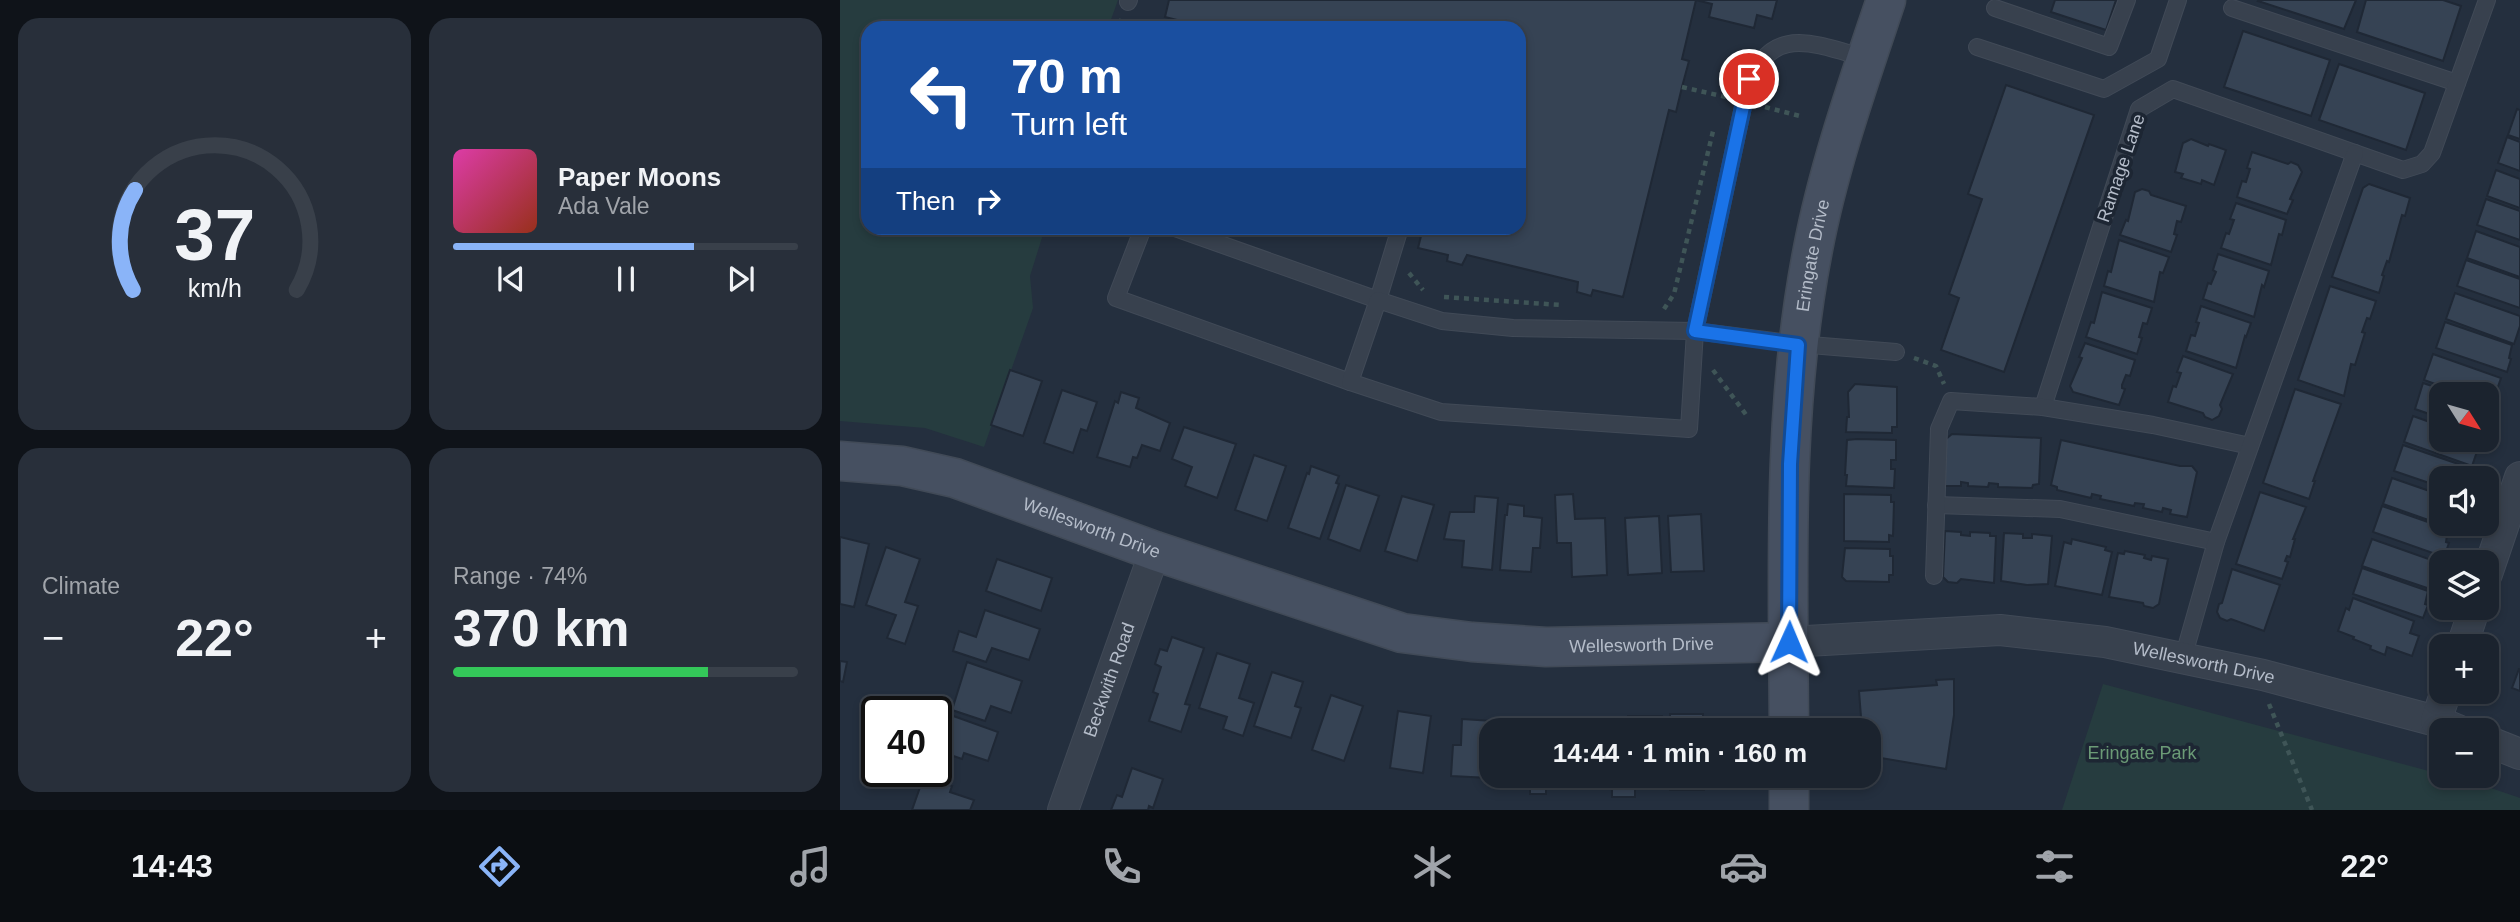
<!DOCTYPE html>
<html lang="en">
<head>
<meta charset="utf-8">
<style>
  :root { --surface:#1b232e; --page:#282f3a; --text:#f1f3f6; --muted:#a0a4aa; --line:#39404a; --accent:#8ab4f8 }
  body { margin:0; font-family:Helvetica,sans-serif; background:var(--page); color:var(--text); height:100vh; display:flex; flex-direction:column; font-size:26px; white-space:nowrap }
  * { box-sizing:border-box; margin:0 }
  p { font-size:23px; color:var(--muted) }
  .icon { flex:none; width:38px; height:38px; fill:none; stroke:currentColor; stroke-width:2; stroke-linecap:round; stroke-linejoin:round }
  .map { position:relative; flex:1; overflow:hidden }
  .sheet { display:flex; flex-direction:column; gap:18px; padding:18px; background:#0f1319; width:840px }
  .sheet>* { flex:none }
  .banner { position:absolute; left:21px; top:21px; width:665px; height:214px; border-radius:21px; box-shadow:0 4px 10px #0003,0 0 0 2px var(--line); background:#1a4fa0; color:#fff; overflow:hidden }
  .needle { width:46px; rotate:127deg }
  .buttons { position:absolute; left:1589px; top:382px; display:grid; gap:14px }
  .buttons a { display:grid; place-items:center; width:70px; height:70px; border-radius:14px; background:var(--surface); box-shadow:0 4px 10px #0003,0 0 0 2px var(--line); font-size:35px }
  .speed { position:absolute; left:21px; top:696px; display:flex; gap:14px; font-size:35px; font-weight:700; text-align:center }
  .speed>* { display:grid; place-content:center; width:91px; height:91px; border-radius:50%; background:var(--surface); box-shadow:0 4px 10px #0003,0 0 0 2px var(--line); line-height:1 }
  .speed .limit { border:4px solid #111; border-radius:10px; background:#fff; color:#111 }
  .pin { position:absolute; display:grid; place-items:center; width:60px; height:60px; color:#fff; margin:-30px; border:4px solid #fff; border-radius:50%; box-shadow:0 2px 7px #0007 }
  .me { position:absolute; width:77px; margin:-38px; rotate:1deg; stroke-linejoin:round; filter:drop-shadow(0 0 5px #0008) }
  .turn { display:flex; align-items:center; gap:24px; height:147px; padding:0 35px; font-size:32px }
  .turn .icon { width:91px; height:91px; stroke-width:2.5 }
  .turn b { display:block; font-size:49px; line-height:60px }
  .then { display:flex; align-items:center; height:66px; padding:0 35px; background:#0003; gap:14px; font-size:26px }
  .big { font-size:52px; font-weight:700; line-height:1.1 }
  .sheet .card { flex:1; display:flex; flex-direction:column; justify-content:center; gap:10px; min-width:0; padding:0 24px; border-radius:21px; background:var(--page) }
  .sheet .dial { align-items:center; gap:0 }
  .dial svg { height:182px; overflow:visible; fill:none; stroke:var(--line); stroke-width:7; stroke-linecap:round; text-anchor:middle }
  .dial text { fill:var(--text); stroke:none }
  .song { display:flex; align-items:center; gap:21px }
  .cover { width:84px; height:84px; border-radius:10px; background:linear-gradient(135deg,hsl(320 70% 55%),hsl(10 70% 35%)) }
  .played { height:7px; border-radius:4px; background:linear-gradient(90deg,var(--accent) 70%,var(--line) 70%) }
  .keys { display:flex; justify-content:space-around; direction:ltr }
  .heat { display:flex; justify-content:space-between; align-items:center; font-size:38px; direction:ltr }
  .charge { height:10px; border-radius:5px; background:linear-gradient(90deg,#34c759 74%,var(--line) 0) }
  .sheet .tiles { flex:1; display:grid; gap:18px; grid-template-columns:repeat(2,1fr) }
  .trip { position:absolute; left:639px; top:718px; width:402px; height:70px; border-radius:21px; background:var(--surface); box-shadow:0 4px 10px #0003,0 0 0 2px var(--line); font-weight:700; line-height:70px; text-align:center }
  .tab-bar { display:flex; height:112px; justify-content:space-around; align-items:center; background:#0b0e12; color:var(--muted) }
  .tab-bar .icon { width:49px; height:49px }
  .tab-bar .selected { color:var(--accent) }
  .tab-bar b { font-size:32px; color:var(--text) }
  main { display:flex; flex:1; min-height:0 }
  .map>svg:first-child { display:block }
  .green { fill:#263c3f }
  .building { fill:#364354; stroke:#1f2835; stroke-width:2 }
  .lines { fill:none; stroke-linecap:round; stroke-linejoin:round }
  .lane-casing { stroke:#414a57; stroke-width:18 }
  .street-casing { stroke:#414a57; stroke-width:32 }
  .secondary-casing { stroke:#414a57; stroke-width:41 }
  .path { stroke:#3f5557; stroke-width:4.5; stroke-dasharray:5 5; stroke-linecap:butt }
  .lane { stroke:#38414e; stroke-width:16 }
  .street { stroke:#38414e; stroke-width:30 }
  .secondary { stroke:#465061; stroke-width:38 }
  .route-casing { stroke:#114b97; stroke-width:18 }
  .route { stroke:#1a73e8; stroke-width:12 }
  .labels { text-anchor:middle; stroke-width:7; stroke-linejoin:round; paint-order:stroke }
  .street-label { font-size:18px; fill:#b4bcc9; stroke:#1d2633 }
  .park-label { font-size:18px; fill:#6b9a76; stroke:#1d2633 }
</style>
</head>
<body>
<main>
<section class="sheet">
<div class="tiles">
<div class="card dial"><svg viewBox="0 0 100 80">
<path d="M14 69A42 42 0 1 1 86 69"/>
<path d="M14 69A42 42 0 0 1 15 25" stroke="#8ab4f8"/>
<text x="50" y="56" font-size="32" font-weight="700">37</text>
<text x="50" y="72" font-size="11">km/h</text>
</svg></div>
<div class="card">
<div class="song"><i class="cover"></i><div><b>Paper Moons</b><p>Ada Vale</p></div></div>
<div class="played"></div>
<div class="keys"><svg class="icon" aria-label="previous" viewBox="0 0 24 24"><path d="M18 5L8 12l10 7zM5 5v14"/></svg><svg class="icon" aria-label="pause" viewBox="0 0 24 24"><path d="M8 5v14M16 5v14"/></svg><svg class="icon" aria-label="next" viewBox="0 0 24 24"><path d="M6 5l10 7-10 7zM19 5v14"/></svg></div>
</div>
<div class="card"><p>Climate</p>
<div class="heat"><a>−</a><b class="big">22°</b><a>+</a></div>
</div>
<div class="card"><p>Range · 74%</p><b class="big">370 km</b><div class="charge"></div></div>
</div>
</section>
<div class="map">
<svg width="1680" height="810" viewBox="0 0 1680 810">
  <rect width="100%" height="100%" fill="#242f3e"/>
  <g class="green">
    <path d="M0,0H278L268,28H28V228H205L190,276L193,308L144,447L85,428L0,421Z"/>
    <path d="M1263,684L1645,786L1680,798V810H1222Z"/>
  </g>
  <g class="building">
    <path d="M329,0H937L932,19L917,15L914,28L869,17L872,4L856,0L842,59L849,61L842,87L836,112L829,110L783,297L753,290L751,296L737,292L738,282L627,255L622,265L607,261L608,255L578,248L583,228H679V28H369L325,17Z"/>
    <path d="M1215,0H1276L1266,30L1211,12Z"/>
    <path d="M1516,0L1504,29L1418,1L1419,0Z"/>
    <path d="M1526,0H1603L1621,6L1603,61L1517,32Z"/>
    <path d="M1403,31L1490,60L1471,116L1384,87Z"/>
    <path d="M1499,64L1585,93L1566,150L1479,120Z"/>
    <path d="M1166,85L1254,115L1164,372L1101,350L1119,298L1109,294L1142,199L1128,194Z"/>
    <path d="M1677,109L1680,110V139L1668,135Z"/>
    <path d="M1667,137L1680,142V171L1658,163Z"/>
    <path d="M1351,139L1368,146L1369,144L1386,150L1374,185L1362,180L1361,184L1341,178L1343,174L1335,172L1343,143Z"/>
    <path d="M1412,152L1448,164L1451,162L1458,165L1462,172L1450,199L1453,200L1447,214L1397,197L1402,181L1406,182L1410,169L1407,168Z"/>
    <path d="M1656,170L1680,179V208L1647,196Z"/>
    <path d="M1529,184L1570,198L1565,216L1562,215L1549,262L1547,261L1542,275L1544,276L1539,293L1492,277L1523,188Z"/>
    <path d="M1302,189L1309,191L1311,195L1346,206L1341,222L1337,221L1334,234L1337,235L1331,252L1280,235L1286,220L1288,221L1295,192Z"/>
    <path d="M1646,199L1680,211V240L1637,225Z"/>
    <path d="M1396,203L1446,220L1442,235L1439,234L1431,265L1381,248L1386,233L1389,234L1394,220L1390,219Z"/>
    <path d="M1636,231L1680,247V277L1627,258Z"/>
    <path d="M1279,240L1329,257L1323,273L1320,272L1314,302L1264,286L1268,271L1271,272Z"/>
    <path d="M1378,254L1429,271L1424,287L1422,285L1414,317L1363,299L1368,283L1371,284L1376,272L1373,270Z"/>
    <path d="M1626,260L1680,279V308L1617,286Z"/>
    <path d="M1490,286L1536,301L1530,319L1527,318L1522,332L1525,333L1515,365L1511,364L1504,396L1458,380Z"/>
    <path d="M1262,292L1312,308L1307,324L1303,323L1299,337L1302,338L1297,354L1246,337L1251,322L1254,323Z"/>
    <path d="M1615,293L1680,316V326L1674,344L1606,319Z"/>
    <path d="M1361,306L1411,323L1406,337L1405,336L1396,368L1346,351L1351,335L1355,336L1359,323L1356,322Z"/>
    <path d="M1605,322L1672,345L1669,358L1671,359L1667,372L1596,348Z"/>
    <path d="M1245,343L1295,360L1290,376L1286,375L1282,385V388L1285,389L1279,405L1233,392L1230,386L1242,358L1239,357Z"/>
    <path d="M1593,354L1661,378L1652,404L1647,402V394H1623L1584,380Z"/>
    <path d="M1343,356L1393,374L1380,405L1382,409L1379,416L1372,420L1365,417L1363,413L1328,402L1333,386L1336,387L1341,373L1337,372Z"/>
    <path d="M170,370L202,381L183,436L151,425Z"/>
    <path d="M1583,383L1616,394H1601V418L1575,409Z"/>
    <path d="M1015,384L1057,387V427H1052V433L1006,432L1007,417H1009L1008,392Z"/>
    <path d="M1455,389L1501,404L1473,481H1475L1469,499L1423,483Z"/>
    <path d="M222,390L257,402L247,431L241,429L233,453L204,443Z"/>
    <path d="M281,392L299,398L296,408L330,423L320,451L302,445L297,458L293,457L290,467L257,457L275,401L278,403Z"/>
    <path d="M1573,416L1601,426V439L1641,440L1632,466L1564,442Z"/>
    <path d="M344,427L396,444L377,498L345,486L352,467L332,459Z"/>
    <path d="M1112,434L1201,438L1199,484L1193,485L1192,488L1158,487V484L1149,483L1148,487L1128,486V483L1121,482V486H1104L1106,439Z"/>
    <path d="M1017,439L1056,440V460H1051V469H1055L1054,488L1006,486L1007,475H1005L1007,440Z"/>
    <path d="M1221,440L1340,466H1352L1357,472L1347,517L1330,514L1331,510L1323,508L1322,512L1303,508L1304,504L1295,503L1294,506L1260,499L1261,496L1252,494L1251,498L1217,490V487L1211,485Z"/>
    <path d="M1563,445L1630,468L1628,478H1601V487L1554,471Z"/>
    <path d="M414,455L446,466L427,521L395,510Z"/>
    <path d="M471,466L499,476L496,483L499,484L480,539L448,528L467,473L469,474Z"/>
    <path d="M1552,478L1601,495V523H1613L1611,528L1543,504Z"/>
    <path d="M506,485L539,496L520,551L488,539Z"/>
    <path d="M1420,492L1466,507L1453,539H1455L1450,557L1447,556L1445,561L1448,562L1442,579L1396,564Z"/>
    <path d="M733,494L735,519L765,518L767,575L732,577L731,543H717L715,495Z"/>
    <path d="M1004,494L1051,495V502H1054L1053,536L1049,535V542L1004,541Z"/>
    <path d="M562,496L594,505L577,561L545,551Z"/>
    <path d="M635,496L658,498L652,570L622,567L624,541L604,539L610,512H634Z"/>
    <path d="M668,504L684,506V516L702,518L700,548H693L691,572L660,570L665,515H667Z"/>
    <path d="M1542,506L1608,529L1606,542L1609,543L1604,557L1533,532Z"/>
    <path d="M861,514L864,571L831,572L828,516Z"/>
    <path d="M819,516L822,573L788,575L785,518Z"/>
    <path d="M1105,531L1121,532V535L1130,536V532L1150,533V536H1156L1154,583L1121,579L1117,583L1108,582L1103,577Z"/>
    <path d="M1164,533L1183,534V538H1192V534L1212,536L1208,584L1187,585L1161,581Z"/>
    <path d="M0,537L29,544L14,607L0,604Z"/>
    <path d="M1232,539L1266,547L1265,550L1272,552L1262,595L1215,586L1224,542L1231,544Z"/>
    <path d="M1532,539L1600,563L1590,589L1522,566Z"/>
    <path d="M46,547L80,559L65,602L78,606L65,644L47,638L56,615L26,605Z"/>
    <path d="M1005,548L1050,549V556H1053V575H1049V582L1006,581L1002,577Z"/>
    <path d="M1285,551L1305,555L1304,558L1311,560L1312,556L1328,559L1319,604L1313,608L1304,606L1303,603L1269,597L1278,553L1284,554Z"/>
    <path d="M157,559L212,578L201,611L146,591Z"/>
    <path d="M1522,568L1588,591L1585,604L1588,605L1583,618L1513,594Z"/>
    <path d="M1392,569L1440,585L1424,631L1391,619L1387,621L1380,618L1377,612L1379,604L1382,603Z"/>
    <path d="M1513,598L1574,621L1570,633L1579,636L1572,656L1547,647L1545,655L1530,649L1531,646L1513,639L1514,637L1498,631L1506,608L1509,610Z"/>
    <path d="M145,610L200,629L189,660L152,648L146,662L113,651L119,631L136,637Z"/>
    <path d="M332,637L364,648L345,704L350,705L341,732L309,721L318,694L313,692L321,667L315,664L320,649L327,651Z"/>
    <path d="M377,653L410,664L399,698L414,703L403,736L383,729L387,717L359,708Z"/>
    <path d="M0,661L7,662L3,682L0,681Z"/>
    <path d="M127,662L182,681L171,713L151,706L145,721L112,710Z"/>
    <path d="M1679,669H1680V691L1672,688Z"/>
    <path d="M432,672L463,682L455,706L461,708L451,738L414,726Z"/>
    <path d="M1114,679V715L1106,769L1035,757L1037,742L1029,740V730H1022L1019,691L1097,685L1096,680Z"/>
    <path d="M491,695L523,706L504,761L472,750Z"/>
    <path d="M558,711L591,716L583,773L550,768Z"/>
    <path d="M105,713L158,732L148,761L124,753L122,759L96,750V740Z"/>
    <rect x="830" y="714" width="33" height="16"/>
    <rect x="788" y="716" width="34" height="14"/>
    <path d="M766,718V730H731V719Z"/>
    <path d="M622,719L653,721L650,778L611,776L613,745H621Z"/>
    <rect x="674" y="723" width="35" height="7"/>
    <path d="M292,768L323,779L313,808L309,806L308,810H271L277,795L282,797Z"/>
    <path d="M674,775H709V781H706V794H690V781H674Z"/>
    <path d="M717,775H766V777H737V788H717Z"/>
    <rect x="772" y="775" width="23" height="22"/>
    <rect x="830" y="775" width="34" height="15"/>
    <path d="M84,776L112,786L110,792L134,800L130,810H72Z"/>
  </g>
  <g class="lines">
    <g class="lane-casing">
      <g id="lane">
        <path d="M288,2L289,0"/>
        <path d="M1155,8L1269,47L1287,0"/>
        <path d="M1392,8L1617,83"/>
        <path d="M1137,47L1264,89L1318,59L1338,0"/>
        <path d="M1027,59C966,40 924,23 904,102L855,331L958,344L1056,352"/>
        <path d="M303,228L276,298L510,382"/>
        <path d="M335,228L538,300L560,228"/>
        <path d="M538,300L602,321L673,328L855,331L849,429L601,412L510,382Z"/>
        <path d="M1203,407L1299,109L1333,89L1563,170L1582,164L1592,153L1647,0"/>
        <path d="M1096,505L1220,509L1376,542"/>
        <path d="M1094,576L1099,429L1111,401L1203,407L1313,425L1410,446"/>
        <path d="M1343,658L1376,542L1515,153"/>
      </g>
    </g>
    <g class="street-casing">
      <g id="street">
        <path d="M1647,574L1680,477"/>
        <path id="s1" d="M949,642L1160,630L1265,642L1423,675L1596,721L1618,730"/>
        <path d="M1622,646L1635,607"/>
        <path d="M1596,721L1606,691"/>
        <path d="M1647,741L1680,754"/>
        <path id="s2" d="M223,810L315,551"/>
      </g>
    </g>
    <g class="secondary-casing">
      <g id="secondary">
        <path id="s3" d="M0,461L62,466L115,478L315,551L562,633L632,642L706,647L949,642"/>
        <path id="s4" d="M949,730C948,570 942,406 973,249C989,165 1019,81 1046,0"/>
        <path d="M949,775V810"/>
      </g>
    </g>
    <g class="path">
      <path d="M276,28L281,19"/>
      <path d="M842,87L886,97"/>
      <path d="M925,107L960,116"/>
      <path d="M569,273L583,290"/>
      <path d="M604,297L721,305"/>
      <path d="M824,309L834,294L874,127"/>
      <path d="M1074,358L1096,366L1104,384"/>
      <path d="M873,370L907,416"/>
      <path d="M1429,704L1472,810"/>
      <path d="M1029,754L1034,755"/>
    </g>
    <use href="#lane" class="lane"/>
    <use href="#street" class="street"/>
    <use href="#secondary" class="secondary"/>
  </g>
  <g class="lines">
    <g class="route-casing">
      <path id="route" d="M909,79L855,331L958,345L950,464L949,642"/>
    </g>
    <use href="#route" class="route"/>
  </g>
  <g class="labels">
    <g class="street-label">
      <text transform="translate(1281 168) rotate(-71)" y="6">Ramage Lane</text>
      <text dy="6" stroke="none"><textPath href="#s4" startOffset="476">Eringate Drive</textPath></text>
      <text dy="6" stroke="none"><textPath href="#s3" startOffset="262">Wellesworth Drive</textPath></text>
      <text dy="6" stroke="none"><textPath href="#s3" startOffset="830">Wellesworth Drive</textPath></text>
      <text dy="6" stroke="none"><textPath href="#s1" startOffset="418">Wellesworth Drive</textPath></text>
      <text dy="6" stroke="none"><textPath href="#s2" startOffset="138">Beckwith Road</textPath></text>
    </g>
    <g class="park-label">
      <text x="1302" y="759">Eringate Park</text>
    </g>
  </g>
</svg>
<div class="buttons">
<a><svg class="needle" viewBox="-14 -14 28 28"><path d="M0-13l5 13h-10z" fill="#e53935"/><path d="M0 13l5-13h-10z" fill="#a0a4aa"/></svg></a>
<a><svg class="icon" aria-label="sound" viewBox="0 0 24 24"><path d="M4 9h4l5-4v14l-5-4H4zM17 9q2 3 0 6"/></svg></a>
<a><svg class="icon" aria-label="layers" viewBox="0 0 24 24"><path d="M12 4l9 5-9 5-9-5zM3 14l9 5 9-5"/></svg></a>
<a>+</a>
<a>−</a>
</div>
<div class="speed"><div class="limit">40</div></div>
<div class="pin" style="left:909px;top:79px;background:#d93025"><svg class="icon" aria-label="arrive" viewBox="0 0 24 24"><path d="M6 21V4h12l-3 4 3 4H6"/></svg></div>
<svg class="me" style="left:949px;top:642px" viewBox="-20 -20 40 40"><path d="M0-17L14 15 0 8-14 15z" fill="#1a73e8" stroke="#fff" stroke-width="4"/></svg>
<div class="trip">14:44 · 1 min · 160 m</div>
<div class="banner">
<div class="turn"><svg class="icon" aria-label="left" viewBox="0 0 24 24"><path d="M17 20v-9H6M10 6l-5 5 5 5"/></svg><div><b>70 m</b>Turn left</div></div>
<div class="then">Then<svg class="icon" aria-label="right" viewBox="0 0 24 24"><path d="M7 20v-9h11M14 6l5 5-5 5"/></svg></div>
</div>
</div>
</main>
<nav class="tab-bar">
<b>14:43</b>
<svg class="icon selected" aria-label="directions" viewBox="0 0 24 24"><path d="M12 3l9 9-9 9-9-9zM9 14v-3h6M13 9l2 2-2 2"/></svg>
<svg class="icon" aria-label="music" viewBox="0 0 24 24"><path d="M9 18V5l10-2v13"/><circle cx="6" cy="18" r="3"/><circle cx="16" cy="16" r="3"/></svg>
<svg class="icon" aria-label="phone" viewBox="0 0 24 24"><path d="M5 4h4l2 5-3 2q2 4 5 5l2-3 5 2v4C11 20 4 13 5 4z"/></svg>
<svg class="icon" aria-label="climate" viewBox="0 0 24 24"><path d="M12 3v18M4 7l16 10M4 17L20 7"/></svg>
<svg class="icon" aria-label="car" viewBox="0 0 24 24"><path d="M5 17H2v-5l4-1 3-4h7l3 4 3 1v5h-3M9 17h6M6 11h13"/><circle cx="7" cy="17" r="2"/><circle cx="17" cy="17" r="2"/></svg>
<svg class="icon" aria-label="filters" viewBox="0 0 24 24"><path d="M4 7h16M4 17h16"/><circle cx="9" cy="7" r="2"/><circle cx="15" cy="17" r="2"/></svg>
<b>22°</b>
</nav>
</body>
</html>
